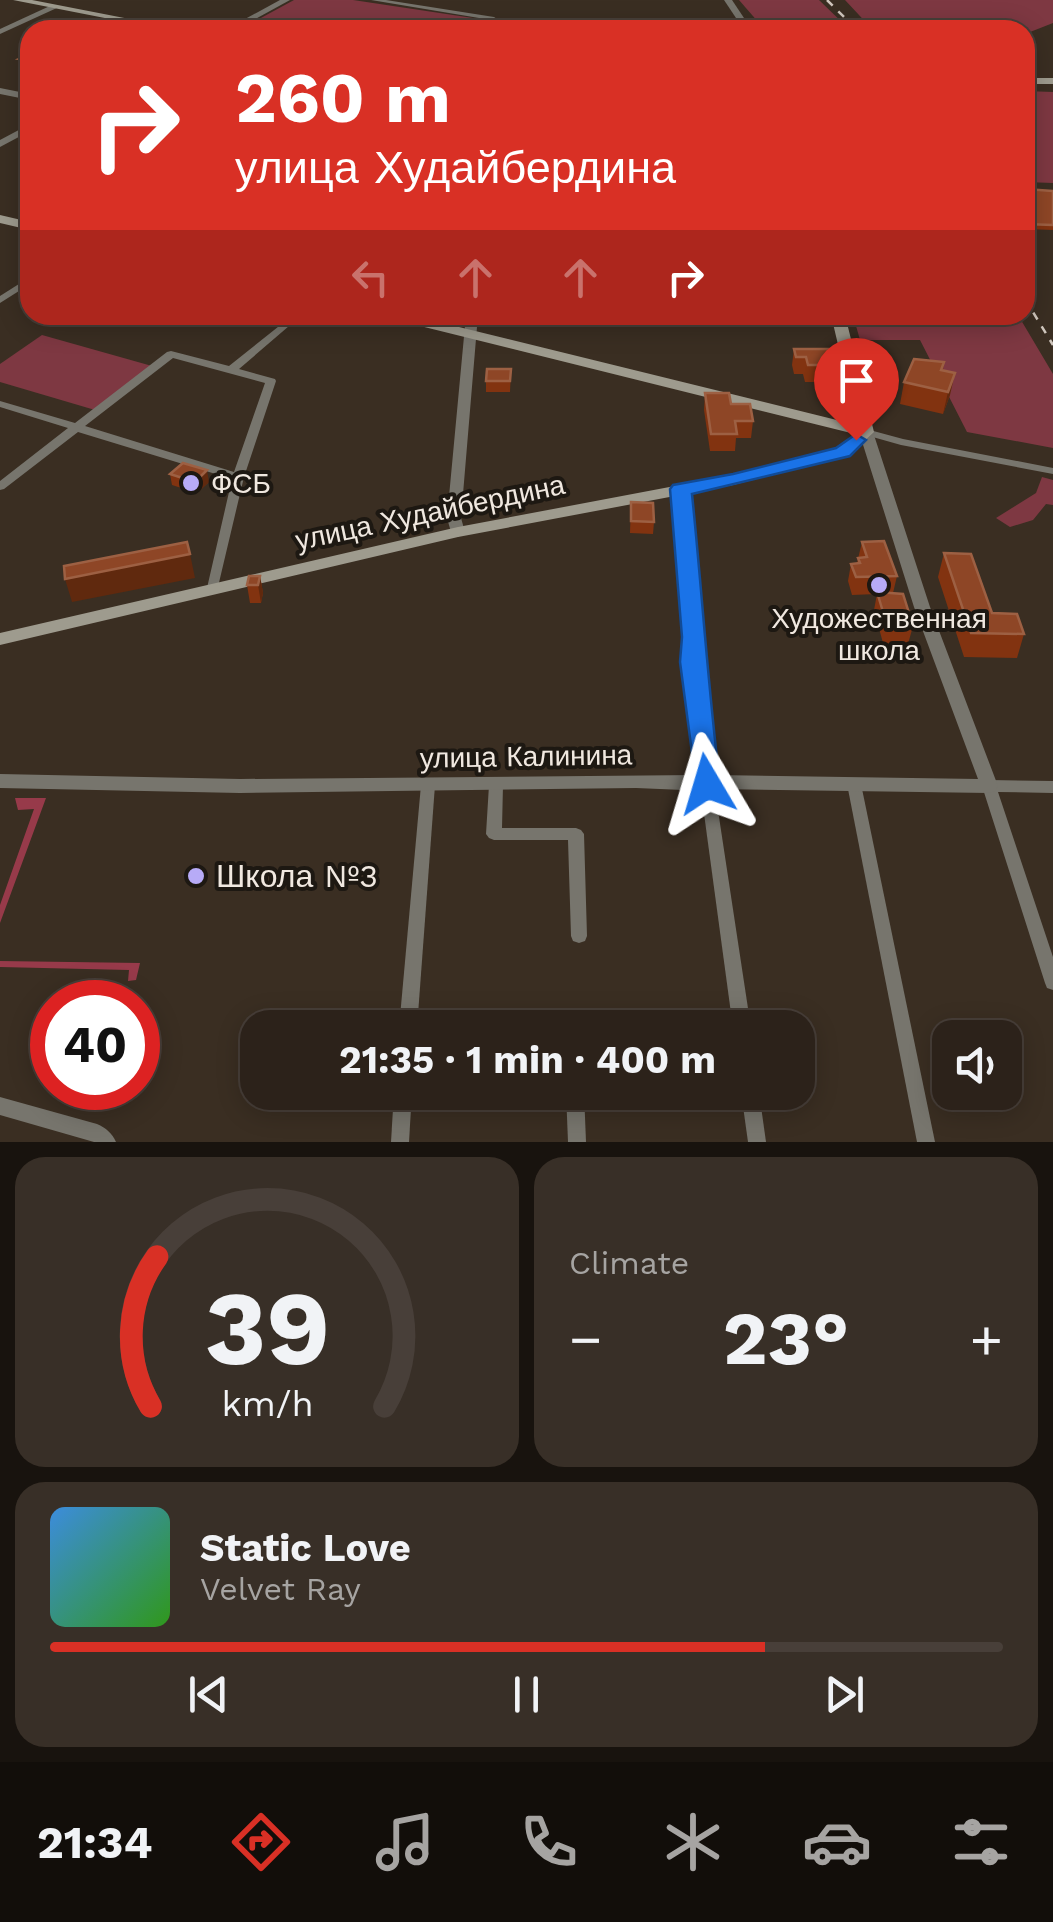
<!DOCTYPE html>
<html lang="en">
<head>
<meta charset="utf-8">
<style>
  :root { --surface:#2c221a; --page:#382f27; --text:#f1f3f6; --muted:#a6a4a2; --line:#483f39; --accent:#d93025 }
  body { margin:0; font-family:"Work Sans",sans-serif; background:var(--page); color:var(--text); height:100vh; display:flex; flex-direction:column; font-size:38px; white-space:nowrap }
  * { box-sizing:border-box; margin:0 }
  p { font-size:32px; color:var(--muted) }
  .icon { flex:none; width:55px; height:55px; fill:none; stroke:currentColor; stroke-width:2; stroke-linecap:round; stroke-linejoin:round }
  .map { position:relative; height:1142px; overflow:hidden }
  .side { display:flex; flex-direction:column; gap:15px; padding:15px; background:#18130e; flex:1 }
  .side>* { flex:none }
  .hud { position:absolute; left:20px; top:20px; width:1015px; height:305px; border-radius:30px; box-shadow:0 5px 25px #0003,0 0 0 2px var(--line); background:#d93025; color:#fff; overflow:hidden }
  .fabs { position:absolute; left:932px; top:1020px; display:grid; gap:20px }
  .fabs a { display:grid; place-items:center; width:90px; height:90px; border-radius:20px; background:var(--surface); box-shadow:0 5px 25px #0003,0 0 0 2px var(--line); font-size:50px }
  .speed { position:absolute; left:30px; top:980px; display:flex; gap:20px; font-size:50px; font-weight:700; text-align:center }
  .speed>* { display:grid; place-content:center; width:130px; height:130px; border-radius:50%; background:var(--surface); box-shadow:0 5px 25px #0003,0 0 0 2px var(--line); line-height:1 }
  .speed .limit { border:15px solid #d22; background:#fff; color:#111 }
  .pin { position:absolute; display:grid; place-items:center; width:85px; height:85px; color:#fff; margin:-102px -42px; border-radius:50% 50% 50% 0; rotate:-45deg; box-shadow:0 0 10px #0007 }
  .pin .icon { rotate:45deg }
  .me { position:absolute; width:110px; margin:-55px; rotate:353deg; stroke-linejoin:round; filter:drop-shadow(0 0 8px #0008) }
  .turn { display:flex; align-items:center; gap:35px; height:210px; padding:0 50px; font-size:45px }
  .turn .icon { width:130px; height:130px; stroke-width:2.5 }
  .turn b { display:block; font-size:70px; line-height:85px }
  .lanes { display:flex; align-items:center; height:95px; padding:0 50px; background:#0003; justify-content:center; gap:50px; direction:ltr }
  .lanes .off { opacity:.35 }
  .big { font-size:75px; font-weight:700; line-height:1.1 }
  .side .card { flex:1; display:flex; flex-direction:column; justify-content:center; gap:15px; min-width:0; padding:0 35px; border-radius:30px; background:var(--page) }
  .side .dial { align-items:center; gap:0 }
  .dial svg { height:260px; overflow:visible; fill:none; stroke:var(--line); stroke-width:7; stroke-linecap:round; text-anchor:middle }
  .dial text { fill:var(--text); stroke:none }
  .song { display:flex; align-items:center; gap:30px }
  .cover { width:120px; height:120px; border-radius:15px; background:linear-gradient(135deg,hsl(210 70% 55%),hsl(110 70% 35%)) }
  .played { height:10px; border-radius:5px; background:linear-gradient(90deg,var(--accent) 75%,var(--line) 75%) }
  .keys { display:flex; justify-content:space-around; direction:ltr }
  .heat { display:flex; justify-content:space-between; align-items:center; font-size:55px; direction:ltr }
  .side .tiles { flex:1; display:grid; gap:15px; grid-template-columns:1fr 1fr }
  .card:last-child { grid-column:span 2 }
  .trip { position:absolute; left:240px; top:1010px; width:575px; height:100px; border-radius:30px; background:var(--surface); box-shadow:0 5px 25px #0003,0 0 0 2px var(--line); font-weight:700; line-height:100px; text-align:center }
  .menu { display:flex; height:160px; justify-content:space-around; align-items:center; background:#120e0a; color:var(--muted) }
  .menu .icon { width:70px; height:70px }
  .menu .current { color:var(--accent) }
  .menu b { font-size:45px; color:var(--text) }
  .map>svg:first-child { display:block }
  .green { fill:#7e3842 }
  .forest { fill:#973a4a }
  .lines { fill:none; stroke-linecap:round; stroke-linejoin:round }
  .minor { fill:#77756d; fill-rule:evenodd }
  .tertiary { fill:#77756d; fill-rule:evenodd }
  .secondary { fill:#9e9b8e; fill-rule:evenodd }
  .rail { stroke:#d0c7be; stroke-width:2.5; stroke-dasharray:8 8; stroke-linecap:butt }
  .wall { fill:#823310 }
  .shaded-wall { fill:#60290e }
  .building { fill:#8e4626; stroke:#9d6043; stroke-width:2.5 }
  .route { fill:#1a73e8; stroke:#114b97; stroke-width:2.5 }
  .poi-dot { fill:#b7abf7; stroke:#1d1812; stroke-width:4 }
  .labels { text-anchor:middle; stroke-width:8; stroke-linejoin:round; paint-order:stroke }
  .poi-label { font-size:28px; fill:#f0e8e0; stroke:#1d1812; text-anchor:start }
  .street-label { font-size:28px; fill:#f0e8e0; stroke:#1d1812 }
  .near-poi-label { font-size:32px; fill:#f0e8e0; stroke:#1d1812; text-anchor:start }
</style>
</head>
<body>
<div class="map">
<svg width="1053" height="1142" viewBox="0 0 1053 1142">
  <rect width="100%" height="100%" fill="#3a2e22"/>
  <g class="green">
    <path d="M294,0H353L493,21L492,30H239Z"/>
    <path d="M739,0H819L850,30H765Z"/>
    <path d="M845,0H1053V23L1025,34V30H873Z"/>
    <path d="M1025,91L1053,92V183L1025,182Z"/>
    <path d="M853,315H1018L1053,374V448L967,432L920,340H860Z"/>
    <path d="M42,335L152,366L95,410L0,382V364Z"/>
    <path d="M1042,477L1053,480V505L1046,504L1033,520L1010,527L996,518L1036,493Z"/>
  </g>
  <g class="forest">
    <path d="M15,798H46L0,923V905L34,809L18,810Z"/>
    <path d="M0,961L140,963L136,980L128,981L129,970L0,967Z"/>
  </g>
  <g class="lines">
    <g class="minor">
      <path d="M371,0H386L494,17L497,19L496,30H490L491,20Z"/>
      <path d="M30,277V284L0,303V296Z"/>
      <path d="M293,315L296,316V320L239,369L275,379L276,381L244,477L217,591H209L207,588L232,479L78,432L4,489L0,490V481L68,428L0,407V401L75,423L167,352L171,351L229,366ZM173,358L265,383L234,472L85,426Z"/>
      <path d="M866,429L903,439L1053,468V474L901,445L862,434L860,432Z"/>
      <path d="M707,778L712,780L714,784L751,1028H733L700,784L702,780Z"/>
      <path d="M854,778L859,780L861,784L935,1142H917L847,784L849,780Z"/>
      <path d="M428,779L433,781L435,785L417,1028H399L421,785L423,781Z"/>
      <path d="M496,779L501,781L503,785L502,828H576L581,830L584,834L587,936L585,941L579,943L573,941L571,936L568,840H494L489,838L486,834L489,785L491,781Z"/>
      <path d="M989,780L1053,781V793L998,792L1053,957V990L1047,988L1045,983L982,786L984,782Z"/>
      <path d="M394,1092H412L409,1142H391Z"/>
      <path d="M566,1092H584L586,1142H568Z"/>
      <path d="M741,1092H759L766,1142H748Z"/>
      <path d="M0,1097L97,1124C106,1128 112,1133 116,1142H94L0,1115Z"/>
    </g>
    <g class="tertiary">
      <path d="M280,0H290L235,30H225Z"/>
      <path d="M724,0H732L752,30H744Z"/>
      <path d="M52,5L59,7L0,34V29Z"/>
      <path d="M0,88L30,94V100L0,94Z"/>
      <path d="M30,124V131L0,147V140Z"/>
      <path d="M466,315H478L461,518L465,532L458,537L451,532L447,518Z"/>
      <path d="M866,428L873,432L930,607L998,786L995,791L989,793L713,789L707,791L636,788L240,793L0,788V774L240,779L697,775L684,661L686,637L674,489L681,485L688,489L702,637L700,661L715,775L978,779L914,607L859,432Z"/>
    </g>
    <g class="secondary">
      <path d="M13,0H32L186,30H166Z"/>
      <rect x="1025" y="78" width="28" height="6"/>
      <path d="M0,215L30,222V230L0,223Z"/>
      <path d="M386,315H410L857,425L831,315H845L874,432L849,455L733,485L458,537L0,645V633L458,527L733,475L837,449L855,434L388,318Z"/>
    </g>
    <g class="rail">
      <path d="M827,0L857,30"/>
      <path d="M1025,299L1053,345"/>
    </g>
  </g>
  <g class="wall">
    <path d="M30,54V74L22,72L19,59Z"/>
    <path d="M1025,189L1053,191V230L1025,229Z"/>
    <path d="M668,315H787L701,316L700,324H669Z"/>
    <path d="M794,349L835,365L832,382H805L803,374H794L792,365Z"/>
    <path d="M944,362L943,370L950,395L943,414L900,404L904,382Z"/>
    <path d="M511,369L510,392H486V381Z"/>
    <path d="M705,393L731,404L753,421L751,438H736L735,451H710L704,410Z"/>
    <path d="M170,474L209,482L197,493L172,485Z"/>
    <path d="M631,502L654,522L653,534L630,533Z"/>
    <path d="M862,542L897,576L893,593L913,626L908,644L883,643L874,610L877,594L852,595L848,581L851,564L857,563Z"/>
    <path d="M944,553L992,613L1024,634L1017,658L964,657L938,577Z"/>
    <path d="M260,576L263,593L261,603H250L247,585Z"/>
  </g>
  <g class="shaded-wall">
    <path d="M955,373L950,395L943,414L948,392Z"/>
    <path d="M207,470L209,482L197,493L195,482Z"/>
    <path d="M190,554L195,578L72,602L65,579Z"/>
    <path d="M260,576L263,593L261,603L258,585Z"/>
  </g>
  <g class="building">
    <path d="M30,54V61L19,59Z"/>
    <path d="M1025,189L1053,191V225L1025,224Z"/>
    <path d="M794,349H830L835,365H808L806,357H796Z"/>
    <path d="M914,359L944,362L941,370L955,373L948,392L904,382Z"/>
    <path d="M487,369H511L510,381H486Z"/>
    <path d="M705,393H729L731,404H750L753,421H735L737,434H711Z"/>
    <path d="M183,463L207,470L195,482L170,474Z"/>
    <path d="M631,502L653,503L654,522L631,521Z"/>
    <path d="M884,541L897,576L856,577L851,564L860,563L858,558L867,557L862,542Z"/>
    <path d="M187,542L190,554L65,579L64,566Z"/>
    <path d="M944,553L971,554L992,613L1017,614L1024,634L971,633Z"/>
    <path d="M249,576H260L258,585H247Z"/>
    <path d="M877,592L903,594L913,626L887,625Z"/>
  </g>
  <path class="route" d="M856,434L866,440L850,456L692,494C702,591 708,687 720,784L716,791H697L680,662L682,637L670,489L673,485L733,474L836,448Z"/>
  <g class="poi-dot">
    <circle cx="191" cy="483" r="10"/>
    <circle cx="879" cy="585" r="10"/>
    <circle cx="196" cy="876" r="10"/>
  </g>
  <g class="labels">
    <g class="poi-label">
      <text x="211" y="493">ФСБ</text>
      <text x="879" y="628" text-anchor="middle">Художественная<tspan x="879" dy="32">школа</tspan></text>
    </g>
    <g class="street-label">
      <text transform="translate(430 512) rotate(-12)" y="10">улица Худайбердина</text>
      <text transform="translate(526 756) rotate(-1)" y="10">улица Калинина</text>
    </g>
    <g class="near-poi-label">
      <text x="216" y="887">Школа №3</text>
    </g>
  </g>
</svg>
<div class="fabs">
<a><svg class="icon" aria-label="sound" viewBox="0 0 24 24"><path d="M4 9h4l5-4v14l-5-4H4zM17 9q2 3 0 6"/></svg></a>
</div>
<div class="speed"><div class="limit">40</div></div>
<div class="pin" style="left:856px;top:440px;background:#d93025"><svg class="icon" aria-label="arrive" viewBox="0 0 24 24"><path d="M6 21V4h12l-3 4 3 4H6"/></svg></div>
<svg class="me" style="left:707px;top:784px" viewBox="-20 -20 40 40"><path d="M0-17L14 15 0 8-14 15z" fill="#1a73e8" stroke="#fff" stroke-width="4"/></svg>
<div class="trip">21:35 · 1 min · 400 m</div>
<div class="hud">
<div class="turn"><svg class="icon" aria-label="right" viewBox="0 0 24 24"><path d="M7 20v-9h11M14 6l5 5-5 5"/></svg><div><b>260 m</b>улица Худайбердина</div></div>
<div class="lanes"><svg class="icon off" aria-label="left" viewBox="0 0 24 24"><path d="M17 20v-9H6M10 6l-5 5 5 5"/></svg><svg class="icon off" aria-label="ahead" viewBox="0 0 24 24"><path d="M12 20V5M6 11l6-6 6 6"/></svg><svg class="icon off" aria-label="ahead" viewBox="0 0 24 24"><path d="M12 20V5M6 11l6-6 6 6"/></svg><svg class="icon" aria-label="right" viewBox="0 0 24 24"><path d="M7 20v-9h11M14 6l5 5-5 5"/></svg></div>
</div>
</div>
<section class="side">
<div class="tiles">
<div class="card dial"><svg viewBox="0 0 100 80">
<path d="M14 69A42 42 0 1 1 86 69"/>
<path d="M14 69A42 42 0 0 1 16 23" stroke="#d93025"/>
<text x="50" y="56" font-size="32" font-weight="700">39</text>
<text x="50" y="72" font-size="11">km/h</text>
</svg></div>
<div class="card"><p>Climate</p>
<div class="heat"><a>−</a><b class="big">23°</b><a>+</a></div>
</div>
<div class="card">
<div class="song"><i class="cover"></i><div><b>Static Love</b><p>Velvet Ray</p></div></div>
<div class="played"></div>
<div class="keys"><svg class="icon" aria-label="previous" viewBox="0 0 24 24"><path d="M18 5L8 12l10 7zM5 5v14"/></svg><svg class="icon" aria-label="pause" viewBox="0 0 24 24"><path d="M8 5v14M16 5v14"/></svg><svg class="icon" aria-label="next" viewBox="0 0 24 24"><path d="M6 5l10 7-10 7zM19 5v14"/></svg></div>
</div>
</div>
</section>
<nav class="menu">
<b>21:34</b>
<svg class="icon current" aria-label="directions" viewBox="0 0 24 24"><path d="M12 3l9 9-9 9-9-9zM9 14v-3h6M13 9l2 2-2 2"/></svg>
<svg class="icon" aria-label="music" viewBox="0 0 24 24"><path d="M9 18V5l10-2v13"/><circle cx="6" cy="18" r="3"/><circle cx="16" cy="16" r="3"/></svg>
<svg class="icon" aria-label="phone" viewBox="0 0 24 24"><path d="M5 4h4l2 5-3 2q2 4 5 5l2-3 5 2v4C11 20 4 13 5 4z"/></svg>
<svg class="icon" aria-label="climate" viewBox="0 0 24 24"><path d="M12 3v18M4 7l16 10M4 17L20 7"/></svg>
<svg class="icon" aria-label="car" viewBox="0 0 24 24"><path d="M5 17H2v-5l4-1 3-4h7l3 4 3 1v5h-3M9 17h6M6 11h13"/><circle cx="7" cy="17" r="2"/><circle cx="17" cy="17" r="2"/></svg>
<svg class="icon" aria-label="filters" viewBox="0 0 24 24"><path d="M4 7h16M4 17h16"/><circle cx="9" cy="7" r="2"/><circle cx="15" cy="17" r="2"/></svg>
</nav>
</body>
</html>
